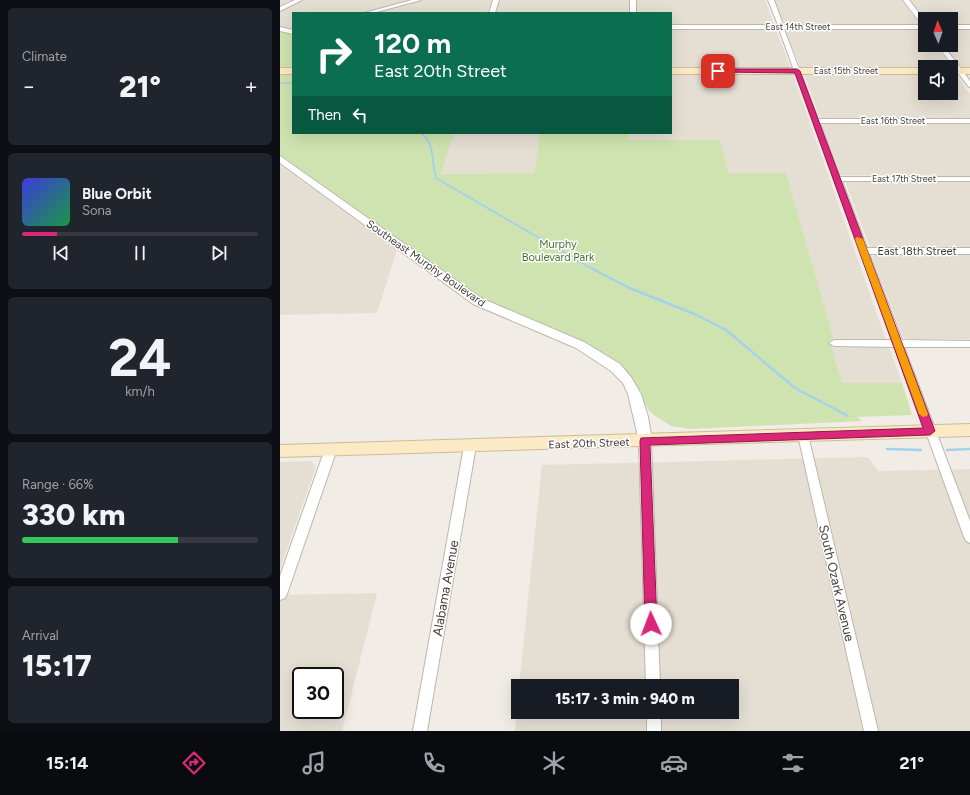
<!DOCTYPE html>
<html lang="en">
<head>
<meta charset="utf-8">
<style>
  :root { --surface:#171b24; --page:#20242c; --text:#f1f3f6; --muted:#9ea1a6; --line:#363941; --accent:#db2777 }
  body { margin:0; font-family:Figtree,sans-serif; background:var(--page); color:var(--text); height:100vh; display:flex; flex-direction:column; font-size:15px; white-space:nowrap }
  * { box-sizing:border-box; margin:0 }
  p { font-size:13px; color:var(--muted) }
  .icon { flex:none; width:22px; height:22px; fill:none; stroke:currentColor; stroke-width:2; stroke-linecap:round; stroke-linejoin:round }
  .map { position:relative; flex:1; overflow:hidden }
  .drawer { display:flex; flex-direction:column; gap:8px; padding:8px; background:#0d0f14; width:280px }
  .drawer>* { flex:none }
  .guide { position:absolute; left:12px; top:12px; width:380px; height:122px; border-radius:0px; box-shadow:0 4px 16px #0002; background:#0b6e4f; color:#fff; overflow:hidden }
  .needle { width:26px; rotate:358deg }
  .buttons { position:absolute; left:638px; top:12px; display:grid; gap:8px }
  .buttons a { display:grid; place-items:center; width:40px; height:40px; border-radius:0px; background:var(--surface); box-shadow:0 4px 16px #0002; font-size:20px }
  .speed { position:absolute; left:12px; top:667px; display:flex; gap:8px; font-size:20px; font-weight:700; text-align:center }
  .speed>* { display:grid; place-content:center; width:52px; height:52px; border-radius:50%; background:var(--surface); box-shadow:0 4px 16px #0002; line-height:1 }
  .speed .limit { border:2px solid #111; border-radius:6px; background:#fff; color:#111 }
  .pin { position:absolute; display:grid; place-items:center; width:34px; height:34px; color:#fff; margin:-17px; border-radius:8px; box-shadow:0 2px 6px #0006 }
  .me { position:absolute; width:44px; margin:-22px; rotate:358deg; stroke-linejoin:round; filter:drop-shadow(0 0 3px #0008) }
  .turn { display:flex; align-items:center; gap:14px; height:84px; padding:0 16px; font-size:18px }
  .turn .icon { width:52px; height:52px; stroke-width:2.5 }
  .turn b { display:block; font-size:28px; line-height:34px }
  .then { display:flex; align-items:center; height:38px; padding:0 16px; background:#0003; gap:8px; font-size:15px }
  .big { font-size:30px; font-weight:800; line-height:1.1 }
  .drawer .widget { flex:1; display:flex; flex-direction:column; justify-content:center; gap:6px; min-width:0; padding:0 14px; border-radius:6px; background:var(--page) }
  .drawer .dial { align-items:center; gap:0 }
  .dial b { font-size:52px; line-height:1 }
  .song { display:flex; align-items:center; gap:12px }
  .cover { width:48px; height:48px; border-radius:6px; background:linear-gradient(135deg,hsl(240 70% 55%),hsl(140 70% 35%)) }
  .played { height:4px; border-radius:2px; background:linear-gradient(90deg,var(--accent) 15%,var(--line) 15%) }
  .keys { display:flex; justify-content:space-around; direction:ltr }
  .heat { display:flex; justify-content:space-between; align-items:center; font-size:22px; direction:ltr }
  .charge { height:6px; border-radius:3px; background:linear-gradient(90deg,#34c759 66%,var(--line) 0) }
  .trip { position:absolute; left:231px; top:679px; width:228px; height:40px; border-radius:0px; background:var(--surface); box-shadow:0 4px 16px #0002; font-weight:800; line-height:40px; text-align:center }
  .menu { display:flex; height:64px; justify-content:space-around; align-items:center; background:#090b0e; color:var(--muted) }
  .menu .icon { width:28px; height:28px }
  .menu .active { color:var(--accent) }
  .menu b { font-size:18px; color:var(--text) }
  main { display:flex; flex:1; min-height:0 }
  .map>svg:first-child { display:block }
  .residential { fill:#e5ded3; fill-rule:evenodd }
  .green { fill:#cfe3b0 }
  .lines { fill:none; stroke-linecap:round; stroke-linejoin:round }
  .stream-far2 { stroke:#a4d2ea; stroke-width:1.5 }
  .stream-far1 { stroke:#a4d2ea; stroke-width:2 }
  .stream { stroke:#a4d2ea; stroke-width:2.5 }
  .minor-casing { stroke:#bfb6ab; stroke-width:2 }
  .tertiary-casing { stroke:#bfb6ab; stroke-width:2 }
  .secondary-casing { stroke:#cebc97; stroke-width:2 }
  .minor { fill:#fff; fill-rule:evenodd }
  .tertiary { fill:#fff; fill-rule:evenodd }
  .secondary { fill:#faeac5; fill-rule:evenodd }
  .route { fill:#db2777; stroke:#8e194d }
  .slow { fill:#f59e0b }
  .labels { text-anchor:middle; stroke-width:3; stroke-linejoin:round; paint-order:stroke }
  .far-street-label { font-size:9px; fill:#433c35; stroke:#fff }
  .park-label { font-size:11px; fill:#4a702d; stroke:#fff }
  .street-label { font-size:11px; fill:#433c35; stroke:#fff }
  .near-street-label { font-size:13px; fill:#433c35; stroke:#fff }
</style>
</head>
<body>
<main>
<section class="drawer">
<div class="widget"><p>Climate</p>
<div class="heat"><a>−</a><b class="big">21°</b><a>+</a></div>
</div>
<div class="widget">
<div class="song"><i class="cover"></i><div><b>Blue Orbit</b><p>Sona</p></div></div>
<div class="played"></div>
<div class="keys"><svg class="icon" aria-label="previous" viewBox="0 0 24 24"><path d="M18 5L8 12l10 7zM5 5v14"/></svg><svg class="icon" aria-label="pause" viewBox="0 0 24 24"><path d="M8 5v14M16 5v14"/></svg><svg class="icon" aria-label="next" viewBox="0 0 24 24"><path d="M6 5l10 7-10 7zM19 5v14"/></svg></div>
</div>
<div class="widget dial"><b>24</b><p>km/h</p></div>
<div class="widget"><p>Range · 66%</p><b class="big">330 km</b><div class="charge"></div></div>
<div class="widget"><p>Arrival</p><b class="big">15:17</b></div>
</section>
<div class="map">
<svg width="690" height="731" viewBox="0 0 690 731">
  <rect width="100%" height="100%" fill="#f1ece5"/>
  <g class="residential">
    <path d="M0,0H212L207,13H13V31L0,27Z"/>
    <path d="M220,0H349V13H215Z"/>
    <path d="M357,0H485L494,24L391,25V13H357Z"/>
    <path d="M494,0H622L640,25H506L503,24Z"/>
    <path d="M630,0H690V25H671V19H645Z"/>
    <path d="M391,29H496L510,67L391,68Z"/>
    <path d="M508,29H642L645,32V45H655L671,67L521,68L505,30Z"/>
    <path d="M671,29H690V68L681,67L664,45H671Z"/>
    <path d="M391,74L513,75L606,340H554L506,173H447L440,140H348V133H391Z"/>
    <path d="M524,74H645V93H671V74H675L690,94V118H542L539,116Z"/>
    <path d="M545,123H690V176L561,175L542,125Z"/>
    <path d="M174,133H260L254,173L161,174Z"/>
    <path d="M0,165L117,250L97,313L0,315Z"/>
    <path d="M565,181H690V247H593L589,245Z"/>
    <path d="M595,254H690V339H628L623,337L592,257Z"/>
    <path d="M552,347H609L622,383H562Z"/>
    <path d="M588,457L598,471L690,469V731H235L238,700V712H452V686H239L262,465Z"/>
    <path d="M30,461L35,465V469L0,569V462Z"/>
    <path d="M97,593L62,731H0V595ZM21,676H55V710H21Z"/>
  </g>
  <g class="green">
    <path d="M0,29L13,32V69H0Z"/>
    <path d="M0,74H13V133H174L161,174L254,173L260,133H348V140H440L448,173H506L554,340H550L562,383H622L632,415L577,417L582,421L410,429L391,426L374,415L368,409L353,381L338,364L327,355L304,343L214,307L0,155Z"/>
  </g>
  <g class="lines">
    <path class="stream-far2" d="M0,83H13"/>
    <path class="stream-far1" d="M141,133C156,144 151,162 156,178L314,270"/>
    <g class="stream">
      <path d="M313,269L347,287L417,315L446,330L515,388L568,416"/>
      <path d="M607,449L641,450"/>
      <path d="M667,450L690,449"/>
    </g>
    <g class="minor-casing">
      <g id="minor">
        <path d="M15,0H22L0,11V7Z"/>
        <path d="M132,0H141L93,13H84Z"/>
        <rect x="350" y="0" width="6" height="13"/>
        <path d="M488,0H494L503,25H642L623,0H629L645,21V29H504L538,119H690V123H540L560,177H690V181H562L587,248H690V254H589L622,340L690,341V347H624L690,521V543L686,541L684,537L615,347L554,346L549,343L554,340H612L499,29H391V25H498Z"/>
        <rect x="671" y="25" width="19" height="4"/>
        <path d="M0,27L13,30V34L0,31Z"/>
        <path d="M657,45H663L690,81V87L688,86Z"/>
        <path d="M523,431L527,432L528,435L598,731H584L518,435L519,432Z"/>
        <path d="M365,437L369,438L371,441L380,686H366L359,441L361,438Z"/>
        <path d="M190,442L194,443L196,446L147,731H133L184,446L186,443Z"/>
        <path d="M51,444L55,446L57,449L7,594L5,598L0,600V576L45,449L47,446Z"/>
        <rect x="367" y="712" width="14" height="19"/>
      </g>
    </g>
    <g class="tertiary-casing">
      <g id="tertiary">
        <path d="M213,0H219L215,13H209Z"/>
        <path d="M0,156L201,298L304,342L340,364L351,377L361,394L368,417L372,441L370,445L365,446L360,445L348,394L343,383L331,371L296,348L193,304L0,163Z"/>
      </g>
    </g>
    <g class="secondary-casing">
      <g id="secondary">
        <rect x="0" y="68" width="13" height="6"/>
        <rect x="391" y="68" width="254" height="6"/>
        <rect x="671" y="68" width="19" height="6"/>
        <path d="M690,424V436L0,457V445Z"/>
      </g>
    </g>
    <use href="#minor" class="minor"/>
    <use href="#tertiary" class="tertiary"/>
    <use href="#secondary" class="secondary"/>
  </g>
  <path class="route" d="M438,69H517L520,71L655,431L650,435L370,445L377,624L375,628L371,630L367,628L365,624L360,441L361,438L643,428L515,73L436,72Z"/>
  <path class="slow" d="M577,237L583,239L648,414L647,416L643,417L639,414L575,239Z"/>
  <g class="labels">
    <g class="far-street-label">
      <text x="518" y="30">East 14th Street</text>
      <text x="566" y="74">East 15th Street</text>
      <text x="613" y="124">East 16th Street</text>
      <text x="624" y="182">East 17th Street</text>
    </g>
    <g class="park-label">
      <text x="278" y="248">Murphy<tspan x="278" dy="13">Boulevard Park</tspan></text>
    </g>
    <g class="street-label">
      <text x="637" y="255">East 18th Street</text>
      <text transform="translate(146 263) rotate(35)" y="4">Southeast Murphy Boulevard</text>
      <text transform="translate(309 443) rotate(-2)" y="4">East 20th Street</text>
    </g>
    <g class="near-street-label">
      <text transform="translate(557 583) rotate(77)" y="5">South Ozark Avenue</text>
      <text transform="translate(165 588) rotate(-80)" y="5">Alabama Avenue</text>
    </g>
  </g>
</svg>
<div class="buttons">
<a><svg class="needle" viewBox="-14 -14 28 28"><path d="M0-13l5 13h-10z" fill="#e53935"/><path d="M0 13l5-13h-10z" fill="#9ea1a6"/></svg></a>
<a><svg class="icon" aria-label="sound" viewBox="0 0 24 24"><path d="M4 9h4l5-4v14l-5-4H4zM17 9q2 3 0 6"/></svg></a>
</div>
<div class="speed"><div class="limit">30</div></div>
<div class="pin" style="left:438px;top:71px;background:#d93025"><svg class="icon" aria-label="arrive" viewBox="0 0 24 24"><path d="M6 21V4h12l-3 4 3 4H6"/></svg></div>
<svg class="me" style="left:371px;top:624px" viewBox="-20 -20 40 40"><circle r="19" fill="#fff"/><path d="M0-13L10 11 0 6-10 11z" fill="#db2777"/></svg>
<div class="trip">15:17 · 3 min · 940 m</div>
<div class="guide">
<div class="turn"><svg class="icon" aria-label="right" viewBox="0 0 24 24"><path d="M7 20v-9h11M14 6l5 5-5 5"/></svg><div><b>120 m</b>East 20th Street</div></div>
<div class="then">Then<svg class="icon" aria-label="left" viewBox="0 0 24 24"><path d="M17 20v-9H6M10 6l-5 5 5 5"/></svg></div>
</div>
</div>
</main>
<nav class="menu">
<b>15:14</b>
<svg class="icon active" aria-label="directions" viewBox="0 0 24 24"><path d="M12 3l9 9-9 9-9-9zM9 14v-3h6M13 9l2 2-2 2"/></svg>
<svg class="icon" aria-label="music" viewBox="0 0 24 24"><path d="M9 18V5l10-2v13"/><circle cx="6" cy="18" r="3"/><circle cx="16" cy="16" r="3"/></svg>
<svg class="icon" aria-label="phone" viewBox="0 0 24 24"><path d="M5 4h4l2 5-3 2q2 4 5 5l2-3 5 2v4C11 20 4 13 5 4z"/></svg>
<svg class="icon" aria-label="climate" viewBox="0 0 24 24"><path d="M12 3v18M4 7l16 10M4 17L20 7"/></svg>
<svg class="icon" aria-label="car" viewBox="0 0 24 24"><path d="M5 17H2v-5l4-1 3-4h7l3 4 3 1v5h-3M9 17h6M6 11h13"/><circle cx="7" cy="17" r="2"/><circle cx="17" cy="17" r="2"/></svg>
<svg class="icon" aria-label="filters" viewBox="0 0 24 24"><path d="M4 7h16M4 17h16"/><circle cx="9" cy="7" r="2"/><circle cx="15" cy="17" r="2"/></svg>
<b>21°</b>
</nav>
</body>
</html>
